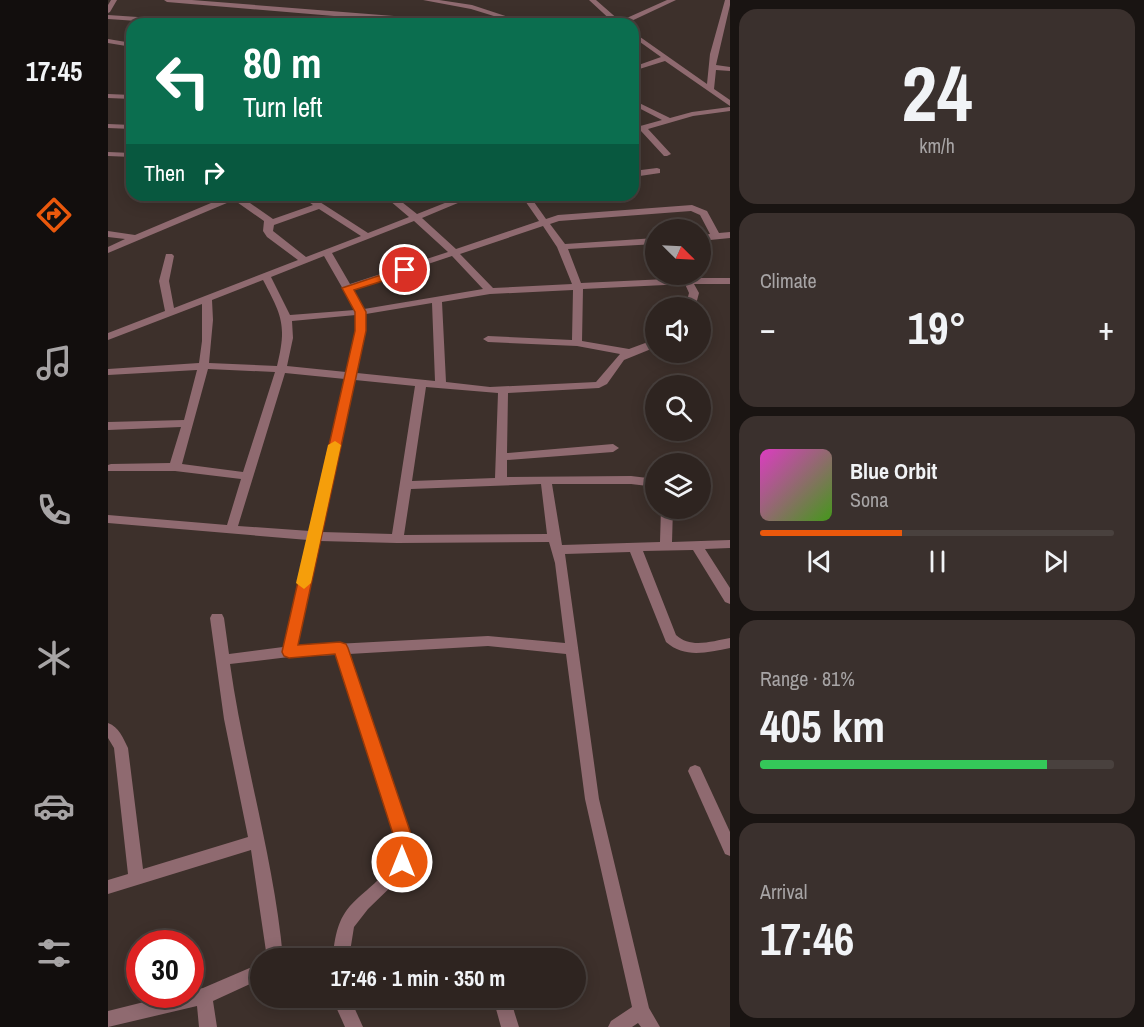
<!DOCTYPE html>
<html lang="en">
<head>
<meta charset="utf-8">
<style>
  :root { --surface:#2e2420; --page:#3a302d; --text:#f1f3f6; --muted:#a7a4a5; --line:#49413e; --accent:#ea580c }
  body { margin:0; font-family:"Archivo Narrow",sans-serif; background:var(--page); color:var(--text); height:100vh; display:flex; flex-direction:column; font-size:22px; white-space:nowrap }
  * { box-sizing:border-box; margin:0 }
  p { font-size:20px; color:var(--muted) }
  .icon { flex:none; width:33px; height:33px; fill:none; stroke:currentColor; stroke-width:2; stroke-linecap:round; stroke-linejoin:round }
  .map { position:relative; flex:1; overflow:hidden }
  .drawer { display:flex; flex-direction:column; gap:9px; padding:9px; background:#191412; width:414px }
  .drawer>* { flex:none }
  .top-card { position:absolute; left:18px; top:18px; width:513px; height:183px; border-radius:18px; box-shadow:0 3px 15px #0003,0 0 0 2px var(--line); background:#0b6e4f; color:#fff; overflow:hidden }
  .needle { width:39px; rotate:114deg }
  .buttons { position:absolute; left:537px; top:219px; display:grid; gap:12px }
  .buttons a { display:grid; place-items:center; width:66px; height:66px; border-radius:50%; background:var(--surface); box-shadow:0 3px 15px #0003,0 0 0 2px var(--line); font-size:30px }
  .speed { position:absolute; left:18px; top:930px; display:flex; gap:12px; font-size:30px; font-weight:700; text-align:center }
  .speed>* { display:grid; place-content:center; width:78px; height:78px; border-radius:50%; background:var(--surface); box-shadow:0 3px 15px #0003,0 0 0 2px var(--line); line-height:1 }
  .speed .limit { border:9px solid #d22; background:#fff; color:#111 }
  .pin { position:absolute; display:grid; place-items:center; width:51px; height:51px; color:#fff; margin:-26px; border:3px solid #fff; border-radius:50%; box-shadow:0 2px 6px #0007 }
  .me { position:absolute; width:66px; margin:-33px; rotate:0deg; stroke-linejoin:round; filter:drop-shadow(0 0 4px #0008) }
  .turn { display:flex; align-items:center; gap:21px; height:126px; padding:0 18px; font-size:27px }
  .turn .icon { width:78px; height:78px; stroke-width:2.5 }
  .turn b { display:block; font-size:42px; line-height:51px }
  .then { display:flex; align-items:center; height:57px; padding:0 18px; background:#0003; gap:12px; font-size:22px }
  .big { font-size:45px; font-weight:700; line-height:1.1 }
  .drawer .card { flex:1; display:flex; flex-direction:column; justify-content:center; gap:9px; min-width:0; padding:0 21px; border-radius:18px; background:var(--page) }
  .drawer .dial { align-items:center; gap:0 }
  .dial b { font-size:78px; line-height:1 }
  .song { display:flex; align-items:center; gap:18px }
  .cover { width:72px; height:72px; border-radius:9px; background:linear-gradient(135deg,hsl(310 70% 55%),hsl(100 70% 35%)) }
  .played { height:6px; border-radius:3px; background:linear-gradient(90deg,var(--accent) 40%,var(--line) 40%) }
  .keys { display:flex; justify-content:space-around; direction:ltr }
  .heat { display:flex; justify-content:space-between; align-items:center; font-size:33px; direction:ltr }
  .charge { height:9px; border-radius:4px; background:linear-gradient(90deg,#34c759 81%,var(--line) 0) }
  .trip { position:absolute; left:142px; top:948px; width:336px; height:60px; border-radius:30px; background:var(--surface); box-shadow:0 3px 15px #0003,0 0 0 2px var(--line); font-weight:700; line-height:60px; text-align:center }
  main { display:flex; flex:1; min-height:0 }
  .menu { display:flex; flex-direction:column; width:108px; justify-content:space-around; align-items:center; background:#120e0d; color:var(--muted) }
  .menu .icon { width:42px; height:42px }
  .menu .active { color:var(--accent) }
  .menu b { font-size:27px; color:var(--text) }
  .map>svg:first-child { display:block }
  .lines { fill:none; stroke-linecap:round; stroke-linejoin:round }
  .street { fill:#8f6a70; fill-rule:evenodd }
  .route { fill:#ea580c; stroke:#983908; stroke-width:1.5 }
  .slow { fill:#f59e0b }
</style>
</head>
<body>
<main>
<nav class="menu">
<b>17:45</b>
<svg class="icon active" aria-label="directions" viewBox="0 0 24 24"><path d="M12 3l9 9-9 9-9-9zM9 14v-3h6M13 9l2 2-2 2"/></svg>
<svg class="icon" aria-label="music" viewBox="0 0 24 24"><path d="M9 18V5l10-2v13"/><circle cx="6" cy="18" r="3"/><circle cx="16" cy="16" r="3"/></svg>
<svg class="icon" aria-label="phone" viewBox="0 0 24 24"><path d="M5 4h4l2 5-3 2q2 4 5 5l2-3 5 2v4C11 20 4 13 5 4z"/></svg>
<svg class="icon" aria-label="climate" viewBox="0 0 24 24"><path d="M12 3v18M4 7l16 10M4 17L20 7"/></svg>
<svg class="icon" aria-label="car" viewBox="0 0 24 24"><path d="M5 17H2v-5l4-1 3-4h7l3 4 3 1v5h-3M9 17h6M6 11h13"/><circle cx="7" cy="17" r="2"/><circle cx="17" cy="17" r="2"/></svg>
<svg class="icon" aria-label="filters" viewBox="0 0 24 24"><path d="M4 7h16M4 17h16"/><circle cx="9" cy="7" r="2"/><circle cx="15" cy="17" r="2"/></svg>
</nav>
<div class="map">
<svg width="622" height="1027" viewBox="0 0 622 1027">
  <rect width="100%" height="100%" fill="#3d302b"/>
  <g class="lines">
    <g class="street">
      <path d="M3,0H9L2,12L0,13V5Z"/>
      <path d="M56,0H84L286,16L321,24L59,2Z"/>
      <path d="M315,0H331L364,5L422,24H412L363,9Z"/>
      <path d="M481,0H488L512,21L559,0H568L517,24H507Z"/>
      <path d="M617,0H622V5L608,65L622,67V71L608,70L606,89L622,100V106L557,61L525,71V67L553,57L525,37V32L599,84L602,54Z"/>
      <path d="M0,15L104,22L107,24H73L0,19Z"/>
      <path d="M0,39L24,43V47L0,43Z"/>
      <path d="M0,94L24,95V99L0,98Z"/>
      <path d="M525,100L562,118L584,112L622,107V111L585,116L540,129L563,154L559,156H556L533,131L525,133V128L554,120L525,105Z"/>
      <path d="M0,124L24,125V129L0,128Z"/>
      <path d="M0,152L24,153V157L0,156Z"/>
      <path d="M549,168L552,169V173L525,177V171Z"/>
      <path d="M122,195H133L132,196L165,219L205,205L191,195H201L260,233L301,217L275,195H285L309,214L357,195H369L314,218L348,249L431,221L413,195H421L423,197L459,195L455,198L426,202L438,219L450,215L584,205L599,211L611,233L622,232V238L592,241V235L602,234L592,215L583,211L451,221L442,224L457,244L548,238V244L460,249L473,283L580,278H622V284H586L591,293L587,308H577L581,293L577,284L475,289L474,341L521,349L548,339V347L516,360L499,384L491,388L400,393L399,453L505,444L511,448L505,452L399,460V477L523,476L548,479V487L523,484H444L454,545L552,542L553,508H565L564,542L622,540V548L597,549L622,588V604L617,602L585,550L535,551L568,635C583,649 604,641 622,638V648C600,652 577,659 558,642L522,552L457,554L491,799L541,1008L552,1027H533L530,1023L524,1027H500L503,1021L524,1007L477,799L458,654L380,646L241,654L304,840L302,861L294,876L260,909L246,927L241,958H225C229,900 251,904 283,866L287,858L288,840L228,655L181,657L122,664C136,763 166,859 175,958H159L143,850L0,894V880L20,874L6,748L0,738V723C11,727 15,738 20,748L35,869L140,837L116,719L102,618L104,614H114L116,618L121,654L175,647L200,540L0,523V515L119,525L133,479L67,471H0V465L3,464L62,463L73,427L0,430V422L76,420L89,370L0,375V369L91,363L94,341V304L0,340V333L57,311L51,281L58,254H64L66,256L61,281L66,308L190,260L159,237L155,231L156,221L126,200L0,253V247L17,239L0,237V231L27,235ZM211,209L253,236L198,257L165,231L166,225ZM306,221L340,252L242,284L224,253ZM435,226L449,247L464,284L385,288L352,254ZM216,256L247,310L182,315L163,277ZM344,256L375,289L256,309L245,289ZM155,280C174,316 179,325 169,366L101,363L105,320L104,300ZM465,290L464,340L380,336L375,339L380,342L469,346L512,354L488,382L382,387L338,382L334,302L382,294ZM324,303L327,381L249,373L258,331V314ZM248,315V331L238,372L179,366L185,338L184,321ZM100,369L167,372L135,472L74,464ZM177,373L237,379L202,531L130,526ZM247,380L307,386L284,534L214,532ZM318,387L390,393L387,478L304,481ZM433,484L439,534L296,535L303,489ZM212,541L289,543L441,542L447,563L457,643L380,636L189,646Z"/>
      <path d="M587,765L592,767L622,832V856L617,854L580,771L582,767Z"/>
      <path d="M384,948L390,950L392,958H376L378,950Z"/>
      <path d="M153,963V979L105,1001L109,1027H91L89,1006L0,1027V1011L68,994H82V991L95,988Z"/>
      <path d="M224,998H242L255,1027H237Z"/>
      <path d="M385,998H402L411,1027H393Z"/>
    </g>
  </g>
  <path class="route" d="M297,267L302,270L300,273L246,290L258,312V331L190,645L232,642L238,644L240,648L305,840L300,868L294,870L287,868L285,862L287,840L227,654L181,658L176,656L174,652L247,331V312L234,288Z"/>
  <path class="slow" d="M227,441L233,445L203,583L196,589L188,583L220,445Z"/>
</svg>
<div class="buttons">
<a><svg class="needle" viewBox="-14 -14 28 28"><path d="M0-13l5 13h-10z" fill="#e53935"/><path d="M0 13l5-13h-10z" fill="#a7a4a5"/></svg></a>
<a><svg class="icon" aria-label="sound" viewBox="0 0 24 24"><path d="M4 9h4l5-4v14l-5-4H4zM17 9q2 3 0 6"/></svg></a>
<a><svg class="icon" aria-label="search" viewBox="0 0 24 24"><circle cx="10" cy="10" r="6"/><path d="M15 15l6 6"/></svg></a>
<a><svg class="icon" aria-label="layers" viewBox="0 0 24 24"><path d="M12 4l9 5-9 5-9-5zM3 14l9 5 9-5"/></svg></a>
</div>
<div class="speed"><div class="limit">30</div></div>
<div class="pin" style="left:297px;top:270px;background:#d93025"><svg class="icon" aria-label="arrive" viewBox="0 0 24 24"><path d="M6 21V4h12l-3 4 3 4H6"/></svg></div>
<svg class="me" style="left:294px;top:862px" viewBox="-20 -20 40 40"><circle r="17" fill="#ea580c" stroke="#fff" stroke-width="3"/><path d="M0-11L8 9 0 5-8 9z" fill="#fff"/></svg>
<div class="trip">17:46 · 1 min · 350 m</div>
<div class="top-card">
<div class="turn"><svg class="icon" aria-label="left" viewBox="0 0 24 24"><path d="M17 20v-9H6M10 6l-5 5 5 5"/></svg><div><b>80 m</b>Turn left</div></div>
<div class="then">Then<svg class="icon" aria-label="right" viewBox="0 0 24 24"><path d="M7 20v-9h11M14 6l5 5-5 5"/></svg></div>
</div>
</div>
<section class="drawer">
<div class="card dial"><b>24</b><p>km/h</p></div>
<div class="card"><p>Climate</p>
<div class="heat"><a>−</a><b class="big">19°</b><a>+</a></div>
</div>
<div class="card">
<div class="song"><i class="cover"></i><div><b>Blue Orbit</b><p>Sona</p></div></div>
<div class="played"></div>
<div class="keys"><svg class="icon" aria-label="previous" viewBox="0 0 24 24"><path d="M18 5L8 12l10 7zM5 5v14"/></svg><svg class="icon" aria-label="pause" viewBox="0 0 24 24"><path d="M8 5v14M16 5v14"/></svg><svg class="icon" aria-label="next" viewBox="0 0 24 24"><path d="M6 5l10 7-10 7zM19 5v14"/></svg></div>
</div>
<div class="card"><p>Range · 81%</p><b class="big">405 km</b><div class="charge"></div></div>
<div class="card"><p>Arrival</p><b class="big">17:46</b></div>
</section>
</main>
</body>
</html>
